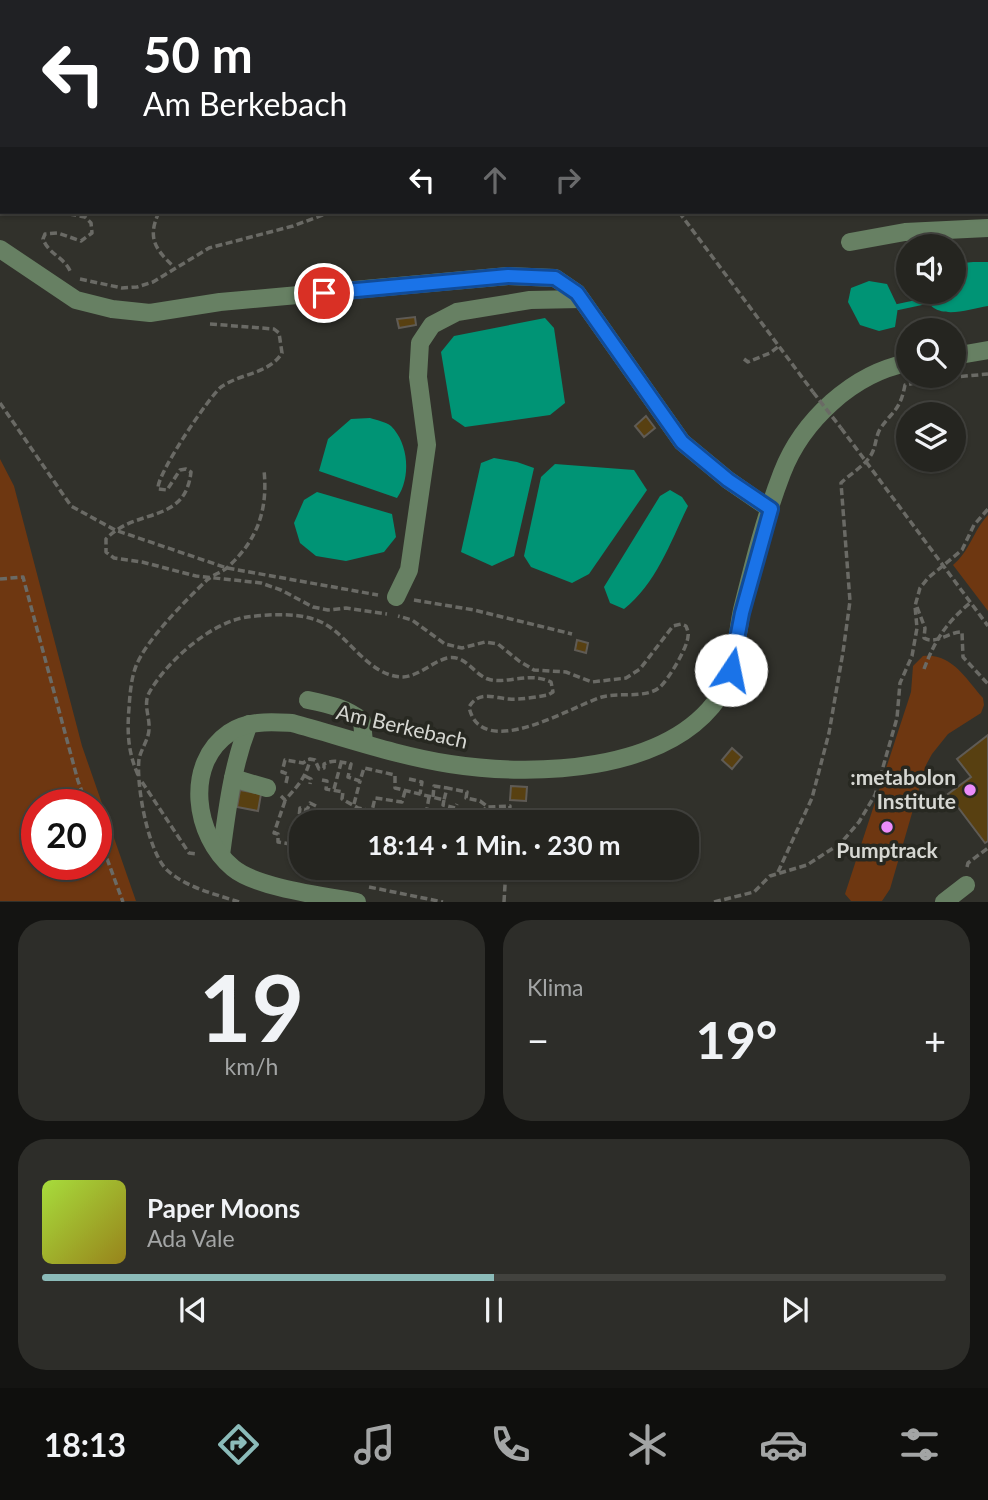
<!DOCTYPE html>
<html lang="de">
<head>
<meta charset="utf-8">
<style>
  :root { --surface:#252520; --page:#2d2d29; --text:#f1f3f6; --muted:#a3a5a5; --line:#42423e; --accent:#8bbbb9 }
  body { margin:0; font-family:Lato,sans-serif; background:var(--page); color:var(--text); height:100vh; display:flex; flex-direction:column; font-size:26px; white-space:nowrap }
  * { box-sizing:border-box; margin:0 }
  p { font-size:23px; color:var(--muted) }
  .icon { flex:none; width:38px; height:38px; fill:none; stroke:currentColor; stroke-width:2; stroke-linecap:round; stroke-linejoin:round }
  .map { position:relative; height:902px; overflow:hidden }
  .panel { display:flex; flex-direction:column; gap:18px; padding:18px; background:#141412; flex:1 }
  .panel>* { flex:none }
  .guide { position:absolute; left:0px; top:0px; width:989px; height:214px; box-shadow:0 2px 5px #0004,0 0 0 2px var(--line); background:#202124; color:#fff; overflow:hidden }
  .fabs { position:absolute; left:896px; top:234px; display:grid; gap:14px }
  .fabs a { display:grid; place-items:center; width:70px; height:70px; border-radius:50%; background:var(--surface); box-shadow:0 2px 5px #0004,0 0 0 2px var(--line); font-size:35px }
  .speed { position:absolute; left:21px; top:789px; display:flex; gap:14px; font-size:35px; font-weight:700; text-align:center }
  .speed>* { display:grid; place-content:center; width:91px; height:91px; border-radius:50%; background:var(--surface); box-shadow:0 2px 5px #0004,0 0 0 2px var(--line); line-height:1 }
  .speed .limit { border:10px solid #d22; background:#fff; color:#111 }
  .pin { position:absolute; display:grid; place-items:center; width:60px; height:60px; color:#fff; margin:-30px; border:4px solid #fff; border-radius:50%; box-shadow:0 2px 7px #0007 }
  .me { position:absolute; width:77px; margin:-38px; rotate:11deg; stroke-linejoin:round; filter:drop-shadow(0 0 5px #0008) }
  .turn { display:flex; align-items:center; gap:24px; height:147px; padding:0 28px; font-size:32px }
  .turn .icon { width:91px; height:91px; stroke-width:2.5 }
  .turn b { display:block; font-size:49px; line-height:60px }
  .lanes { display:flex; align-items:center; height:66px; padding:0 28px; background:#0003; justify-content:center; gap:35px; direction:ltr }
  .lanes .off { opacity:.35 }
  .big { font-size:52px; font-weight:700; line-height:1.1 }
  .panel .widget { flex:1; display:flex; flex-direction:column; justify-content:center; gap:10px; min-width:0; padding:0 24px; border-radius:28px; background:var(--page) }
  .panel .dial { align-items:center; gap:0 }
  .dial b { font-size:91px; line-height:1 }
  .song { display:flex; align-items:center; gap:21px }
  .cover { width:84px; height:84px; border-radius:10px; background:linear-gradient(135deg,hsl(80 70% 55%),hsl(50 70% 35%)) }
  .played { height:7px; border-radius:4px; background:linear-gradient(90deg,var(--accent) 50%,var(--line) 50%) }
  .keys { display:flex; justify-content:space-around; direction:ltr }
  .heat { display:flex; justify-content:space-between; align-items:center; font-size:38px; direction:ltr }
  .panel .tiles { flex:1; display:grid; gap:18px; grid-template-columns:1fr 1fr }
  .widget:last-child { grid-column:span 2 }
  .trip { position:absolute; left:289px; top:810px; width:410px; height:70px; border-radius:28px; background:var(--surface); box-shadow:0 2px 5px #0004,0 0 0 2px var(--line); font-weight:700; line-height:70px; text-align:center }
  .menu { display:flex; height:112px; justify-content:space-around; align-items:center; background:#0f0f0d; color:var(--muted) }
  .menu .icon { width:49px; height:49px }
  .menu .active { color:var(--accent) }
  .menu b { font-size:32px; color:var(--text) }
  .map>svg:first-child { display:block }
  .green { fill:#6e3711; fill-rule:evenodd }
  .water { fill:#009475 }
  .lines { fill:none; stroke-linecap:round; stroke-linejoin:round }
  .stream { stroke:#009475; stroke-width:6 }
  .building { fill:#584011; stroke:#5f5b55; stroke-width:2 }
  .path { stroke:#6a6a65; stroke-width:3.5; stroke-dasharray:7 3.5; stroke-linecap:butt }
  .minor { stroke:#678063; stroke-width:18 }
  .path-bridge { stroke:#6a6a65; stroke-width:3.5; stroke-dasharray:7 3.5; stroke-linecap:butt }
  .route-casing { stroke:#114b97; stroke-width:18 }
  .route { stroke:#1a73e8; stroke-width:12 }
  .poi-dot { fill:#ec8cfb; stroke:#272821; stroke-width:2.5 }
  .labels { text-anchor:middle; stroke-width:7; stroke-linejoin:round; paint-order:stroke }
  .street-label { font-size:21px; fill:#d6d7d2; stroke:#272821 }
  .poi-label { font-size:21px; font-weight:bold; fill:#d6d7d2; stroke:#272821; text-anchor:end }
</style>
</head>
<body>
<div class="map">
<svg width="988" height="902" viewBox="0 0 988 902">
  <rect width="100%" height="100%" fill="#31312b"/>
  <g class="green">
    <path d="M0,459L14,486L82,746L136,901H0ZM37,805H96V864H37Z"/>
    <path d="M988,515V611L953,565C970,551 973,531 988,515Z"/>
    <path d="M923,656C952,653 965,678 983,698L984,705L981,713L948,734L932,754L926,765L890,889L882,901H851L845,894L911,692L913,666Z"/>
  </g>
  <g class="water">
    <path d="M973,262H988V306C965,310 931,323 924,292H954V264Z"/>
    <path d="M869,281L887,284L898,307L895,327L879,331L860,325L848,302L851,288Z"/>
    <path d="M545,318L554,328L565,403L550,415L465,427L452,418L441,352L454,336Z"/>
    <path d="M370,418C376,420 386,422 391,426C409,444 411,478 397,498L319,471L328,439L351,419Z"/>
    <path d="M494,458L517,462L534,468L514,556L492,566L461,552L481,463Z"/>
    <path d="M555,464L634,470L647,490L589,574L572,583L531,567L524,556L541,477Z"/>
    <path d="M670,490L682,497L688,506C671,541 656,584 624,609L610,603L604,587L660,496Z"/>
    <path d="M317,492L392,514L396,537L384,552L346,561L316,556L300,543L294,523L304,500Z"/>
  </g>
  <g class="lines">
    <path class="stream" d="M898,307L926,301"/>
  </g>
  <g class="building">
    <path d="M415,317L416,325L399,328L397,319Z"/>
    <path d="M646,416L655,428L644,437L635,426Z"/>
    <path d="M577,640L588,643L586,653L575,650Z"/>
    <path d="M988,735V841L985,843L948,794L971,777L957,759Z"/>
    <path d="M732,748L742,757L732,769L722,760Z"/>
    <path d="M511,786L527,787L526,801L510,800Z"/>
    <path d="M240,790L261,794L258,811L237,807Z"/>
  </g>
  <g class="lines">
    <g class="path">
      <path d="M521,0L522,2"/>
      <path d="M0,181L2,183"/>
      <path d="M59,212L85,217L91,223L92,233L81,241L58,233L45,234L43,239C49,255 65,257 71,273"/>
      <path d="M159,212C147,238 155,249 174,267"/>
      <path d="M679,212L813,392"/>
      <path d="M80,279L122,288L137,287L153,282L209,248L293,226L331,212"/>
      <path d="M210,324L274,329L279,333L282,353C269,374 241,373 221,387C209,397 156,475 158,489L167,490L180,470L186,469L191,472C185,525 136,507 106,539V552L114,558L142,562L196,576L261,583L281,590L313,607L328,610L346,608L387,614"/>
      <path d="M744,359L748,362L770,353L779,346"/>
      <path d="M0,403L71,506L115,530L227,568L378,595"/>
      <path d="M841,428L988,626"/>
      <path d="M0,579L23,577L78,781L87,805"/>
      <path d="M414,600L474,610L572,634"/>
      <path d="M917,607L925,628L924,638C936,645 948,632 962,632L963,657L988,684"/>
      <path d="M924,669C935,640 946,623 970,603"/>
      <path d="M138,775C128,752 127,733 129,708C130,694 131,679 136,666C146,640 187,599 207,580C214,574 223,572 229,566C258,539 268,509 264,470"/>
      <path d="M305,776L311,779L310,784"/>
      <path d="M409,779L422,782L420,794"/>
      <path d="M322,780L327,781L326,789L343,792L342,799L358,808L372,811L375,798L402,802L405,791"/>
      <path d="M142,782L189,853L198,854"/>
      <path d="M286,783L288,774L282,772L285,760L303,763L310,759"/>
      <path d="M334,789L341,763"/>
      <path d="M281,796L285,800C297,787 307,776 310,759L315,760L319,769L324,768V764C334,759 340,762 351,764L348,777L360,781L364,768L395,775V788L444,800L447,788L467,792L466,798L480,801L488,807L510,806L509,822"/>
      <path d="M429,797L426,815L428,821L436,822"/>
      <path d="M433,797L434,786L447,788"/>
      <path d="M444,800L443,805L455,808L457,804"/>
      <path d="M285,801L274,833L278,834V842L296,845L297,835H301"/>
      <path d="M354,804L360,781"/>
      <path d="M388,817L389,815L414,822L417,813L426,815"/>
      <path d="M312,822L313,821H322L323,814L343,817"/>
      <path d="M366,822L368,810"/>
      <path d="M440,822L441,818L464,822L466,812L477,814L488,807"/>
      <path d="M476,822L477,814"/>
      <path d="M96,829L123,902"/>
      <path d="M297,835L300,808L307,810L310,803L316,806"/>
      <path d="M967,867L968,863L988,848"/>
      <path d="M778,872L812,798L829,733L843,652L850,601L841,483C851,473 868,464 873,451C876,444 876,436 880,429C893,410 900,411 905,385L934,379L988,374"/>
      <path d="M369,887L443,902"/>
      <path d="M239,902C215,894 187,888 167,870C148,852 136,785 139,759C141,749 149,739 149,729C150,717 143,705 149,693C166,662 211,622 247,617C271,614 304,612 325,624C350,638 370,677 403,677C419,676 432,662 447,658C466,654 473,674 488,679C506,685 528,671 551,682L553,692L548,695C536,697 521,700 509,699C493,698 479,690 469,707C481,763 572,706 602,697C619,692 646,699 660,687C668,680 688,647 688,636C689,633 687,629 686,626L681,624L673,626L640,669L626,678L592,682L566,672L534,670L519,661L498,644L485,642L462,648L445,644L412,620L398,616"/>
      <path d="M504,902L506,868"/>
      <path d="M714,902L754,892L770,876L807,865L841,843L859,822L875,795L897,718L900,683L912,656L917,628L915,606L920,588L928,578L962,550L974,525L988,509"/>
    </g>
    <g class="minor">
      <path d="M0,74L2,75"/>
      <path d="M850,242L905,232L988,228"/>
      <path d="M0,249L76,300L112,309L150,313L220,302L508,276L555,278L577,293L682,442L728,480L770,509"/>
      <path d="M954,356L988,350"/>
      <path d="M396,597L409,570L427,445L418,377L420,343L432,325L457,312L530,300L581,299"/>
      <path d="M308,700C327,704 347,708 362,721L364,743"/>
      <path d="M233,778L267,788"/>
      <path d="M221,855C227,811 232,766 249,724"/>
      <path d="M357,902C325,896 257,888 233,868C194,836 184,764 229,733C248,720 271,722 292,723C344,737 397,756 450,764C533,777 667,773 719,697C736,672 736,638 742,610C753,565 765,517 782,473C802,421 853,373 908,363"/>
      <path d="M944,902L966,885"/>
    </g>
    <path class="path-bridge" d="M813,392L841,428"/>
  </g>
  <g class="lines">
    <g class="route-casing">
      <path id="route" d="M324,293L508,276L555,278L577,293L682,442L728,480L771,509L742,613L731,670"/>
    </g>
    <use href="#route" class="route"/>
  </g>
  <g class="poi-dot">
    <circle cx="970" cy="790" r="7"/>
    <circle cx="887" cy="827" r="7"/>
  </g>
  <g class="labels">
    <g class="street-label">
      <text transform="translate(402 727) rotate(13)" y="7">Am Berkebach</text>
    </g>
    <g class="poi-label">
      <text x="956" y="785">:metabolon<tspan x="956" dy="24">Institute</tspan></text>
      <text x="887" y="858" text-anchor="middle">Pumptrack</text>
    </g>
  </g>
</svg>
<div class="fabs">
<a><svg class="icon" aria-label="sound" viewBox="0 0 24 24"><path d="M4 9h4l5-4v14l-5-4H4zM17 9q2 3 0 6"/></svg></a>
<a><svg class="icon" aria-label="search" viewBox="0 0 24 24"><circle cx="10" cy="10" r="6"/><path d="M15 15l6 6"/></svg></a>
<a><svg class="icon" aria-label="layers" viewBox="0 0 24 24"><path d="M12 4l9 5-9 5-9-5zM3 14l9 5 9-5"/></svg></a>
</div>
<div class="speed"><div class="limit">20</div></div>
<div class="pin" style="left:324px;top:293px;background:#d93025"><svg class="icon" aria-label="arrive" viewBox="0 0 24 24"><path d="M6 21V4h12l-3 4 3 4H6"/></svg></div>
<svg class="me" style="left:731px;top:670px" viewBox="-20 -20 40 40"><circle r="19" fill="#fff"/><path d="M0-13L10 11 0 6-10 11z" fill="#1a73e8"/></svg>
<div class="trip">18:14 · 1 Min. · 230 m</div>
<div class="guide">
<div class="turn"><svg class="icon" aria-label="left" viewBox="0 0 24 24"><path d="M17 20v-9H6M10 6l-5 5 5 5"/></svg><div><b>50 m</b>Am Berkebach</div></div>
<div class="lanes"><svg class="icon" aria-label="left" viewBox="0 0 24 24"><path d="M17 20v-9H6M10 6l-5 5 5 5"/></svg><svg class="icon off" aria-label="ahead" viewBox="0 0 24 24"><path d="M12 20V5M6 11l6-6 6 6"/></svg><svg class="icon off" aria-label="right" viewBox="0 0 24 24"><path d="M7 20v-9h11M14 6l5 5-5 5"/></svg></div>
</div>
</div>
<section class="panel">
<div class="tiles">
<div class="widget dial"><b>19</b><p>km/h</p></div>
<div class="widget"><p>Klima</p>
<div class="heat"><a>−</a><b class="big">19°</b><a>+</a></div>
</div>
<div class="widget">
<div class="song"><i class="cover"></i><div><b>Paper Moons</b><p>Ada Vale</p></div></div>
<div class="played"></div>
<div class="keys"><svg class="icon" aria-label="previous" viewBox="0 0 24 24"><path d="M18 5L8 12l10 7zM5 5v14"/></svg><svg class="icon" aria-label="pause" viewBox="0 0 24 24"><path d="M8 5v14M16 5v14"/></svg><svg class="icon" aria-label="next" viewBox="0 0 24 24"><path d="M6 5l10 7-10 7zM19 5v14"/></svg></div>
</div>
</div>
</section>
<nav class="menu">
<b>18:13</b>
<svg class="icon active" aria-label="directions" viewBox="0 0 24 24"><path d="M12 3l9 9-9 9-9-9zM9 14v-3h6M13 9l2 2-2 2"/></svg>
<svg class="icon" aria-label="music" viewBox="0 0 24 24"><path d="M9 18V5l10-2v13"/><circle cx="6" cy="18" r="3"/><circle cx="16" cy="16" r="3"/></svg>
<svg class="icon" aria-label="phone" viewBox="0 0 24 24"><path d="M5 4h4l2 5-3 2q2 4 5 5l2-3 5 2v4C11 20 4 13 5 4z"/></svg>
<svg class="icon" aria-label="climate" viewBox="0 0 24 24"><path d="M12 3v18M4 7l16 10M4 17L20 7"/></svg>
<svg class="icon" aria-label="car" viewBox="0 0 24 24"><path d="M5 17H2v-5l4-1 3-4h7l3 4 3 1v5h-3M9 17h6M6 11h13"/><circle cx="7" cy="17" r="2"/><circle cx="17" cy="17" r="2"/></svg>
<svg class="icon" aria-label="filters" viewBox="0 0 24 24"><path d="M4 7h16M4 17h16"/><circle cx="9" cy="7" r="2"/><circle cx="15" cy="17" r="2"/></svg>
</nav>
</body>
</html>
